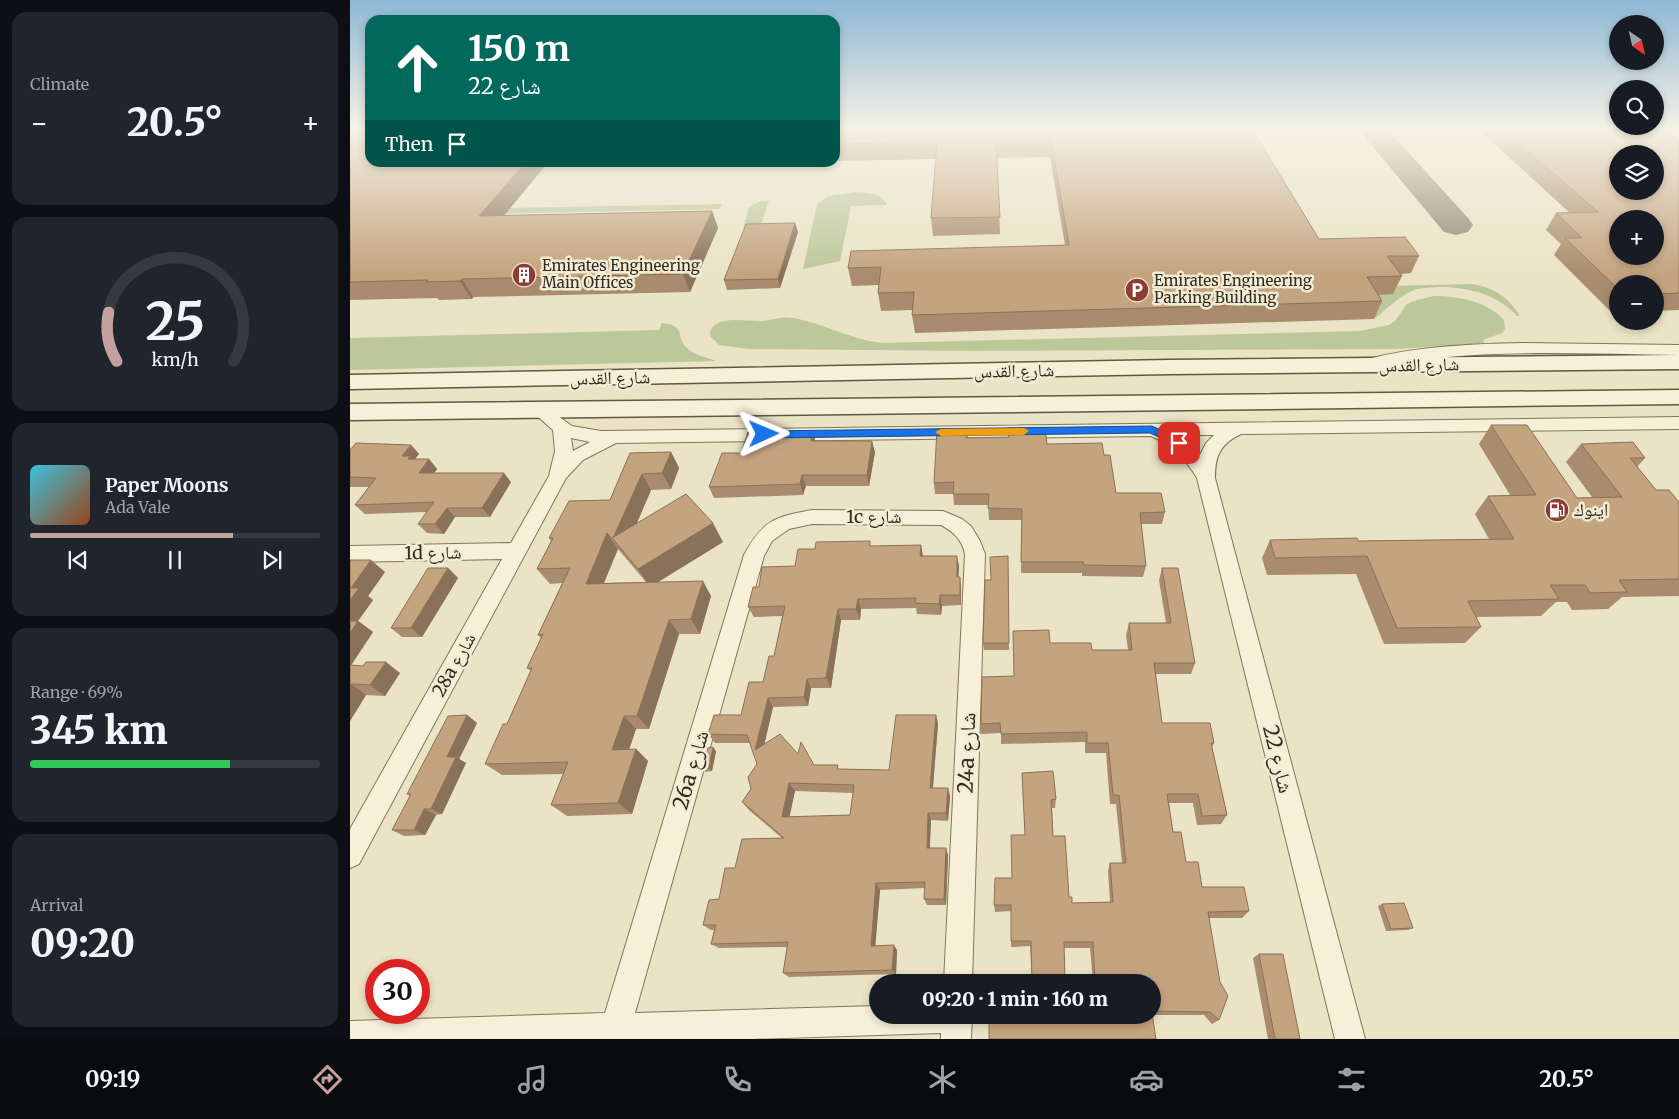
<!DOCTYPE html>
<html lang="en">
<head>
<meta charset="utf-8">
<style>
  :root { --surface:#171b24; --page:#20242c; --text:#f1f3f6; --muted:#9ea1a6; --line:#363941; --accent:#c4a19e }
  body { margin:0; font-family:Merriweather,"Noto Naskh Arabic",serif; background:var(--page); color:var(--text); height:100vh; display:flex; flex-direction:column; font-size:19px; white-space:nowrap }
  * { box-sizing:border-box; margin:0 }
  p { font-size:16px; color:var(--muted) }
  .icon { flex:none; width:28px; height:28px; fill:none; stroke:currentColor; stroke-width:2; stroke-linecap:round; stroke-linejoin:round }
  .map { position:relative; flex:1; overflow:hidden }
  .drawer { display:flex; flex-direction:column; gap:12px; padding:12px; background:#0d0f14; width:350px }
  .drawer>* { flex:none }
  .hud { position:absolute; left:15px; top:15px; width:475px; height:152px; border-radius:15px; box-shadow:0 2px 8px #0003; background:#00695c; color:#fff; overflow:hidden }
  .needle { width:32px; rotate:146deg }
  .fabs { position:absolute; left:1259px; top:15px; display:grid; gap:10px }
  .fabs a { display:grid; place-items:center; width:55px; height:55px; border-radius:50%; background:var(--surface); box-shadow:0 2px 8px #0003; font-size:25px }
  .speed { position:absolute; left:15px; top:959px; display:flex; gap:10px; font-size:25px; font-weight:700; text-align:center }
  .speed>* { display:grid; place-content:center; width:65px; height:65px; border-radius:50%; background:var(--surface); box-shadow:0 2px 8px #0003; line-height:1 }
  .speed .limit { border:8px solid #d22; background:#fff; color:#111 }
  .pin { position:absolute; display:grid; place-items:center; width:42px; height:42px; color:#fff; margin:-21px; border-radius:10px; box-shadow:0 2px 8px #0006 }
  .me { position:absolute; width:55px; margin:-28px; rotate:89deg; stroke-linejoin:round; filter:drop-shadow(0 0 4px #0008) }
  .turn { display:flex; align-items:center; gap:18px; height:105px; padding:0 20px; font-size:22px }
  .turn .icon { width:65px; height:65px; stroke-width:2.5 }
  .turn b { display:block; font-size:35px; line-height:42px }
  .then { display:flex; align-items:center; height:48px; padding:0 20px; background:#0003; gap:10px; font-size:19px }
  .big { font-size:38px; font-weight:800; line-height:1.1 }
  .drawer .widget { flex:1; display:flex; flex-direction:column; justify-content:center; gap:8px; min-width:0; padding:0 18px; border-radius:15px; background:var(--page) }
  .drawer .dial { align-items:center; gap:0 }
  .dial svg { height:130px; overflow:visible; fill:none; stroke:var(--line); stroke-width:7; stroke-linecap:round; text-anchor:middle }
  .dial text { fill:var(--text); stroke:none }
  .song { display:flex; align-items:center; gap:15px }
  .cover { width:60px; height:60px; border-radius:8px; background:linear-gradient(135deg,hsl(190 70% 55%),hsl(20 70% 35%)) }
  .played { height:5px; border-radius:2px; background:linear-gradient(90deg,var(--accent) 70%,var(--line) 70%) }
  .keys { display:flex; justify-content:space-around; direction:ltr }
  .heat { display:flex; justify-content:space-between; align-items:center; font-size:28px; direction:ltr }
  .charge { height:8px; border-radius:4px; background:linear-gradient(90deg,#34c759 69%,var(--line) 0) }
  .trip { position:absolute; left:519px; top:974px; width:292px; height:50px; border-radius:25px; background:var(--surface); box-shadow:0 2px 8px #0003; font-weight:800; line-height:50px; text-align:center }
  .dock { display:flex; height:80px; justify-content:space-around; align-items:center; background:#090b0e; color:var(--muted) }
  .dock .icon { width:35px; height:35px }
  .dock .on { color:var(--accent) }
  .dock b { font-size:22px; color:var(--text) }
  main { display:flex; flex:1; min-height:0 }
  .map>svg:first-child { display:block }
  .green { fill:#bcc79a }
  .lines { fill:none; stroke-linecap:round; stroke-linejoin:round }
  .taxiway { fill:#8f8872; fill-rule:evenodd }
  .street-casing { stroke:#83755d; stroke-width:2 }
  .secondary-casing { stroke:#655640; stroke-width:3 }
  .street { fill:#f5f0d7; fill-rule:evenodd }
  .secondary { fill:#f5f0d7; fill-rule:evenodd }
  .wall { fill:#a98c6d; fill-rule:evenodd }
  .shaded-wall { fill:#897259 }
  .building { fill:#c4a37f; stroke:#897259; fill-rule:evenodd }
  .route { fill:#1a73e8; stroke:#114b97 }
  .slow { fill:#f59e0b }
  .labels { text-anchor:middle; stroke-width:5; stroke-linejoin:round; paint-order:stroke }
  .far-poi-label { font-size:15px; fill:#342c1f; stroke:#f2ecd4; text-anchor:start }
  .street-label { font-size:18px; fill:#342c1f; stroke:#f2ecd4 }
  .poi-label { font-size:18px; fill:#342c1f; stroke:#f2ecd4; text-anchor:start }
  .near-street-label { font-size:21px; fill:#342c1f; stroke:#f2ecd4 }
</style>
</head>
<body>
<main>
<section class="drawer">
<div class="widget"><p>Climate</p>
<div class="heat"><a>−</a><b class="big">20.5°</b><a>+</a></div>
</div>
<div class="widget dial"><svg viewBox="0 0 100 80">
<path d="M14 69A42 42 0 1 1 86 69"/>
<path d="M14 69A42 42 0 0 1 9 39" stroke="#c4a19e"/>
<text x="50" y="56" font-size="32" font-weight="700">25</text>
<text x="50" y="72" font-size="11">km/h</text>
</svg></div>
<div class="widget">
<div class="song"><i class="cover"></i><div><b>Paper Moons</b><p>Ada Vale</p></div></div>
<div class="played"></div>
<div class="keys"><svg class="icon" aria-label="previous" viewBox="0 0 24 24"><path d="M18 5L8 12l10 7zM5 5v14"/></svg><svg class="icon" aria-label="pause" viewBox="0 0 24 24"><path d="M8 5v14M16 5v14"/></svg><svg class="icon" aria-label="next" viewBox="0 0 24 24"><path d="M6 5l10 7-10 7zM19 5v14"/></svg></div>
</div>
<div class="widget"><p>Range · 69%</p><b class="big">345 km</b><div class="charge"></div></div>
<div class="widget"><p>Arrival</p><b class="big">09:20</b></div>
</section>
<div class="map">
<svg width="1329" height="1039" viewBox="0 0 1329 1039">
  <rect width="100%" height="100%" fill="#eae3c5"/>
  <g class="green">
    <path d="M506,192C518,193 532,193 537,205L501,206L490,261L453,269L467,204L479,196Z"/>
    <path d="M419,200L410,228L393,229L399,207L409,202Z"/>
    <path d="M372,204L369,209L0,217V211Z"/>
    <path d="M1122,284C1145,288 1158,297 1170,316H1167C1147,294 1118,287 1089,287C1080,288 1070,287 1062,291C1048,297 1036,310 1024,319L1009,295L1038,286Z"/>
    <path d="M1083,296C1107,296 1137,301 1154,320L1155,329L1152,333L1133,340L1135,344L1043,349L623,351L399,349L369,345L360,336C360,313 398,322 412,321C423,320 431,316 443,318C473,323 501,340 533,343L1010,331L1039,325L1046,320L1056,305L1061,302Z"/>
    <path d="M312,323C338,326 324,336 337,348C344,355 356,357 366,361L0,370V338L309,330Z"/>
  </g>
  <g class="lines">
    <path class="taxiway" d="M1008,129H1037L1118,218L1123,225L1118,232L1106,235L1094,232Z"/>
    <g class="street-casing">
      <g id="street">
        <path d="M1173,343L1329,345V355C1223,354 1124,347 1019,368L1014,366L1011,363L1014,360C1066,346 1120,344 1173,343Z"/>
        <path d="M188,405L194,406L222,426L251,431L1329,417V429L891,434C870,444 865,456 865,478L1015,1039H985L847,478C836,459 821,445 801,436L266,443L233,460L216,478L9,864L0,868V829L152,559L0,562V546L161,543L199,476L205,451L203,430L180,410L182,406ZM828,435H864L856,443L850,455ZM221,438L240,442L223,451Z"/>
        <path d="M462,510L593,511L612,519L621,526L630,541L635,554L622,982H594L615,554C612,540 604,532 591,525L462,524L439,529L422,541L414,556L285,1013L528,1006V1015H622L621,1039H591V1033L401,1039H0V1021L255,1013L394,555C413,520 424,517 462,510Z"/>
      </g>
    </g>
    <g class="secondary-casing">
      <g id="secondary">
        <path d="M1329,355V369L820,374L0,389V375L820,360Z"/>
        <path d="M1329,390V404L0,420V404Z"/>
      </g>
    </g>
    <use href="#street" class="street"/>
    <use href="#secondary" class="secondary"/>
  </g>
  <g class="wall">
    <path d="M0,129L20,162H390L195,166L154,216L362,211L368,228L340,292L123,297L122,299L89,300L87,298L0,300Z"/>
    <path d="M485,129H902L969,239L1069,256L1061,273L1050,274L1052,276L1043,294L1028,295L1032,301L1024,319L565,333L562,315L563,310L531,311L528,293L529,285L502,286L498,268L715,245L700,157L647,158L650,234L583,236L581,218L586,159L485,161Z"/>
    <path d="M1128,129H1312L1329,140V310L1305,311V284H1268V312H1261L1204,255L1211,244L1196,230L1206,213H1220Z"/>
    <path d="M445,223L448,232L430,288L377,290L374,280Z"/>
    <path d="M1141,425L1227,498L1242,497L1216,462L1231,444L1295,458L1287,467L1306,490L1329,502V596L1272,597L1258,609L1222,610L1217,602H1206L1191,616L1126,617L1131,627L1115,643L1034,644L1006,574L917,575L912,558L920,540L1008,541L1139,539L1125,514L1138,496L1160,495L1129,444Z"/>
    <path d="M658,428L697,444L754,455L766,493L815,512L812,524H791L796,566L793,577L732,576V573H671L672,520H639L638,505H604L603,494H585L584,483L617,429L618,437H658Z"/>
    <path d="M466,441L525,452L519,486H456L453,495L364,498L359,487L391,453Z"/>
    <path d="M61,445L69,454L65,459H79L87,469L84,473L161,482L140,517H105L94,534L77,533L68,524L77,512L15,514L5,505L19,487H0V450Z"/>
    <path d="M321,452L329,468L321,489L301,490L287,523L373,542L308,582L361,596L350,634H329L299,729H286L279,749H286L298,761L282,814L217,816L201,805L213,774L152,775L135,764L157,724L181,671L177,668L191,638L188,635L212,583L200,584L187,569L201,541L199,538L260,500L280,453ZM268,549L296,582L254,583Z"/>
    <path d="M521,546L573,556L609,566L608,577L611,587V605L592,606L591,615L567,614L566,608L511,609L510,620H491L481,688H461L458,706L423,707L414,744L448,754L464,765L490,769L539,770L586,715L588,724L583,788L600,796L598,821L581,820L580,848L598,855L596,905H577L574,899L575,888L530,890L525,946L547,950L546,974L439,977L433,973L437,947L369,948L361,944L364,930H361L353,925L369,899L385,868L432,838L399,810L392,802L401,789L407,764L400,743H365L358,734L391,715L413,682L424,656L432,616L404,617L398,607L409,587L445,566L465,549ZM445,791L503,793L500,815L439,817Z"/>
    <path d="M658,556L659,650H634L633,643L641,580Z"/>
    <path d="M0,560L35,572L18,596L23,600L8,621L23,632L1,665L50,673L35,696L16,695L0,721Z"/>
    <path d="M98,568L108,578L72,637H52L41,628Z"/>
    <path d="M812,568L845,663L841,674H806L812,723L864,743L862,747L877,815L871,824L847,825L843,803H819L823,832L836,862L852,887L899,911L892,918H859L869,1020L862,1024L854,1015H803L639,1039L802,982H743L740,948H714L715,982H682L680,946L661,947V911L645,912L644,905L662,878L675,835L672,773L706,799L705,808H702L703,836L719,897L722,903L760,902L758,871L760,863H772L766,804H760L756,753H735V742L651,744V733L631,734V724L664,676L700,643L742,650H778L776,635L779,623H816L809,580Z"/>
    <path d="M117,715L127,723L109,759L116,763L92,814L86,815L75,835L54,836L42,830L60,796L57,794Z"/>
    <path d="M366,751L362,771L355,772L352,768Z"/>
    <path d="M1032,904L1063,928L1058,930L1036,931L1028,906Z"/>
    <path d="M909,954L950,1039H918L903,958Z"/>
  </g>
  <g class="shaded-wall">
    <path d="M176,162H193L195,166L139,233L129,216Z"/>
    <path d="M362,211L368,228L340,292L333,274Z"/>
    <path d="M445,223L448,232L430,288L428,279Z"/>
    <path d="M112,279L123,297L122,299L110,281Z"/>
    <path d="M463,432L466,443L461,441Z"/>
    <path d="M522,441L525,452L519,486L517,475Z"/>
    <path d="M61,445L69,454L64,460L52,456Z"/>
    <path d="M321,452L329,468L321,489L312,473Z"/>
    <path d="M79,459L87,469L77,483L69,473Z"/>
    <path d="M154,473L161,482L140,517L132,508Z"/>
    <path d="M292,474L301,490L274,553L263,539Z"/>
    <path d="M452,475L456,486L453,495L450,484Z"/>
    <path d="M97,508L105,517L94,534L85,524Z"/>
    <path d="M363,523L373,542L300,587L288,569Z"/>
    <path d="M257,533L268,549L247,599L236,584Z"/>
    <path d="M571,545L573,556H570Z"/>
    <path d="M607,556L609,566L608,587L607,577Z"/>
    <path d="M21,560L35,572L18,596L23,600L0,632V600L1,588Z"/>
    <path d="M98,568L108,578L72,637L61,628Z"/>
    <path d="M610,577L611,587V605L610,595Z"/>
    <path d="M353,581L361,596L350,634L341,619Z"/>
    <path d="M590,595L592,606L591,615L589,604Z"/>
    <path d="M508,599L511,609L510,620L506,609Z"/>
    <path d="M488,609L491,620L481,688L476,678Z"/>
    <path d="M319,620L329,634L299,729L287,716Z"/>
    <path d="M8,621L23,632L0,667V633Z"/>
    <path d="M36,662L50,673L35,696L20,685Z"/>
    <path d="M457,679L461,688L458,706L454,697Z"/>
    <path d="M1,684L16,695L0,721V686Z"/>
    <path d="M418,698L423,707L411,759L405,750Z"/>
    <path d="M117,715L127,723L109,759L116,763L92,814L81,809L97,757Z"/>
    <path d="M586,715L588,724L582,796L580,788Z"/>
    <path d="M274,716L286,729L275,762L262,750Z"/>
    <path d="M363,747L366,751L362,771L359,768Z"/>
    <path d="M286,749L298,761L282,814L268,803Z"/>
    <path d="M439,783L445,791L438,824L432,817Z"/>
    <path d="M598,788L600,796L598,821L596,813Z"/>
    <path d="M74,809L86,815L75,835L64,830Z"/>
    <path d="M578,813L581,820L579,855L577,848Z"/>
    <path d="M596,848L598,855L596,905L594,899Z"/>
    <path d="M526,883L530,890L525,950L521,946Z"/>
    <path d="M544,945L547,950L546,974L542,970Z"/>
  </g>
  <g class="building">
    <path d="M0,129H20V162H176L129,216L362,211L333,274L112,279L110,281L76,282L78,280L0,282Z"/>
    <path d="M485,129H902L969,239L1055,237L1069,256H1037L1052,276L1017,277L1032,301L562,315L564,292L528,293L531,267L498,268L501,251L719,245L701,140L646,141L650,217L581,218L587,142L485,144Z"/>
    <path d="M1152,129H1312L1329,140V293L1305,294V284H1268V289L1215,238H1232L1206,213L1248,212ZM1268,154H1305V191H1268ZM1268,219H1305V256H1268Z"/>
    <path d="M445,223L428,279L374,280L396,224Z"/>
    <path d="M1141,425H1177L1227,498L1272,497L1231,444L1283,442L1295,458H1280L1306,490H1319L1329,502V579L1269,580L1277,592L1240,593L1235,585H1200L1209,599L1118,601L1131,627L1047,628L1017,556L925,558L920,540L1007,538L1008,541L1164,539L1138,496L1186,495Z"/>
    <path d="M658,428H695L697,444L752,443L754,455H760L766,493H811L815,512L790,513L796,566L734,565L733,562H671L672,509L638,508L639,494H603L604,482L584,483L587,429H617L616,438L659,437Z"/>
    <path d="M398,432H463L461,441H522L517,475H452L450,484L359,487L372,453H391Z"/>
    <path d="M6,443L61,445L52,456H60L58,459H79L69,473H154L132,508H97L85,524H68L84,502L5,505L26,478L0,477V450Z"/>
    <path d="M321,452L312,473L292,474L264,536L262,538V539L257,533L236,584L353,581L341,619L319,620L287,716H274L262,750L286,749L268,803L201,805L218,762L135,764L153,724H157L182,668H177L193,634L188,635L220,568L187,569L203,538H199L219,501L260,500L280,453Z"/>
    <path d="M336,494L363,523L288,569L262,538Z"/>
    <path d="M520,541V546L571,545L570,556H607V577H610V595H590L589,604L565,603L566,598L508,599L506,609H488L476,678L457,679L454,697L418,698L405,750L430,734L448,754L451,742L464,765H488L487,769L539,770L546,715H586L580,788H598L596,813H578L577,848H596L594,899H574L575,882L526,883L521,946L544,945L542,970L433,973L438,942L361,944L366,925H353L359,900L369,899L375,868H385L392,839L434,838L392,802L401,789L398,777L407,764L397,735L358,734L364,715H391L399,682H413L419,656H424L435,606L398,607L403,587H409L412,567L445,566L448,549H465L466,542ZM439,783L504,785L500,815L432,817Z"/>
    <path d="M658,556L659,643H633L635,580H641L640,557Z"/>
    <path d="M0,560H21L1,588H9L0,600Z"/>
    <path d="M78,568H98L61,628H41Z"/>
    <path d="M812,568H828L845,663H804L812,723H860L864,743H861L877,815L852,816L848,794H817L823,832H831L836,862H848L852,887H894L899,911L858,912L870,982L878,996L869,1020L860,1012L802,1011V982H745L743,942H714L715,982H682L681,941H661V905H644L645,878H662L661,835H675L672,773L703,771L706,799L701,800L703,836H715L719,897H722V903L763,902L760,863H776L769,795H763L758,743H737V732L651,734L650,723L631,724L632,677L664,676L663,631L699,630L700,643H741L742,650H782L779,623H821Z"/>
    <path d="M0,621H8L0,633Z"/>
    <path d="M16,662H36L20,685L1,684L0,686V665L13,666Z"/>
    <path d="M117,715L97,757H106L81,809H74L64,830H42L61,794H57L98,716Z"/>
    <path d="M363,747L359,768H352L358,748Z"/>
    <path d="M1054,903L1063,928L1041,929L1032,904Z"/>
    <path d="M909,954H933L950,1039H925Z"/>
    <path d="M802,1013L806,1039H639V1015H802Z"/>
  </g>
  <linearGradient id="sky" x2="0" y2="1"><stop stop-color="#8db8d5"/><stop offset="0.47" stop-color="#f6f2e5"/><stop offset="1" stop-color="#f6f2e5" stop-opacity="0"/></linearGradient>
  <rect width="1329" height="274" fill="url(#sky)"/>
  <path class="route" d="M802,426L832,440L834,443L829,446L800,433L414,438L409,434L414,431Z"/>
  <path class="slow" d="M674,428L679,431L674,435L591,436L585,432L591,429Z"/>
  <defs>
    <g id="building-disc" transform="scale(1.25)"><circle r="9.5" fill="#8c3c33" stroke="#f2ecd4"/><path d="M-4-6H4V6H1V3H-1V6H-4ZM-2.5-4.3h1.7v1.8h-1.7ZM.8-4.3h1.7v1.8H.8ZM-2.5-1h1.7V.8h-1.7ZM.8-1h1.7V.8H.8Z" fill="#fff"/></g>
    <g id="parking-disc" transform="scale(1.25)"><circle r="9.5" fill="#8c3c33" stroke="#f2ecd4"/><path d="M-3.5-5.5H1a3.5 3.5 0 0 1 0 7H-1V5.5H-3.5ZM-1-3.4V-.6H.8a1.4 1.4 0 0 0 0-2.8Z" fill="#fff"/></g>
    <g id="fuel-disc" transform="scale(1.25)"><circle r="9.5" fill="#8c3c33" stroke="#f2ecd4"/><path d="M-5.5-6h7V0h2V4h1.3V-2.5L3-4.5l.8-.8L6-3V5H2.5V1h-1V6h-7ZM-4.2-4.7v3.2H.2V-4.7Z" fill="#fff"/></g>
  </defs>
  <g fill-rule="evenodd">
    <use href="#building-disc" x="174" y="275"/>
    <use href="#parking-disc" x="787" y="290"/>
    <use href="#fuel-disc" x="1207" y="510"/>
  </g>
  <g class="labels">
    <g class="far-poi-label">
      <text x="192" y="271">Emirates Engineering<tspan x="192" dy="17">Main Offices</tspan></text>
      <text x="804" y="286">Emirates Engineering<tspan x="804" dy="17">Parking Building</tspan></text>
    </g>
    <g class="street-label">
      <text transform="translate(1069 365) rotate(-1)" y="6">شارع القدس</text>
      <text transform="translate(664 371) rotate(-1)" y="6">شارع القدس</text>
      <text transform="translate(260 378) rotate(-1)" y="6">شارع القدس</text>
      <text x="524" y="523">1c شارع</text>
      <text transform="translate(83 553) rotate(-1)" y="6">1d شارع</text>
      <text transform="translate(104 665) rotate(-61)" y="6">28a شارع</text>
    </g>
    <g class="poi-label">
      <text x="1224" y="516">اينوك</text>
    </g>
    <g class="near-street-label">
      <text transform="translate(617 753) rotate(-88)" y="7">24a شارع</text>
      <text transform="translate(928 759) rotate(76)" y="7">شارع 22</text>
      <text transform="translate(341 770) rotate(-74)" y="7">26a شارع</text>
    </g>
  </g>
</svg>
<div class="fabs">
<a><svg class="needle" viewBox="-14 -14 28 28"><path d="M0-13l5 13h-10z" fill="#e53935"/><path d="M0 13l5-13h-10z" fill="#9ea1a6"/></svg></a>
<a><svg class="icon" aria-label="search" viewBox="0 0 24 24"><circle cx="10" cy="10" r="6"/><path d="M15 15l6 6"/></svg></a>
<a><svg class="icon" aria-label="layers" viewBox="0 0 24 24"><path d="M12 4l9 5-9 5-9-5zM3 14l9 5 9-5"/></svg></a>
<a>+</a>
<a>−</a>
</div>
<div class="speed"><div class="limit">30</div></div>
<div class="pin" style="left:829px;top:443px;background:#d93025"><svg class="icon" aria-label="arrive" viewBox="0 0 24 24"><path d="M6 21V4h12l-3 4 3 4H6"/></svg></div>
<svg class="me" style="left:414px;top:434px" viewBox="-20 -20 40 40"><path d="M0-17L14 15 0 8-14 15z" fill="#1a73e8" stroke="#fff" stroke-width="4"/></svg>
<div class="trip">09:20 · 1 min · 160 m</div>
<div class="hud">
<div class="turn"><svg class="icon" aria-label="ahead" viewBox="0 0 24 24"><path d="M12 20V5M6 11l6-6 6 6"/></svg><div><b>150 m</b>شارع 22</div></div>
<div class="then">Then<svg class="icon" aria-label="arrive" viewBox="0 0 24 24"><path d="M6 21V4h12l-3 4 3 4H6"/></svg></div>
</div>
</div>
</main>
<nav class="dock">
<b>09:19</b>
<svg class="icon on" aria-label="directions" viewBox="0 0 24 24"><path d="M12 3l9 9-9 9-9-9zM9 14v-3h6M13 9l2 2-2 2"/></svg>
<svg class="icon" aria-label="music" viewBox="0 0 24 24"><path d="M9 18V5l10-2v13"/><circle cx="6" cy="18" r="3"/><circle cx="16" cy="16" r="3"/></svg>
<svg class="icon" aria-label="phone" viewBox="0 0 24 24"><path d="M5 4h4l2 5-3 2q2 4 5 5l2-3 5 2v4C11 20 4 13 5 4z"/></svg>
<svg class="icon" aria-label="climate" viewBox="0 0 24 24"><path d="M12 3v18M4 7l16 10M4 17L20 7"/></svg>
<svg class="icon" aria-label="car" viewBox="0 0 24 24"><path d="M5 17H2v-5l4-1 3-4h7l3 4 3 1v5h-3M9 17h6M6 11h13"/><circle cx="7" cy="17" r="2"/><circle cx="17" cy="17" r="2"/></svg>
<svg class="icon" aria-label="filters" viewBox="0 0 24 24"><path d="M4 7h16M4 17h16"/><circle cx="9" cy="7" r="2"/><circle cx="15" cy="17" r="2"/></svg>
<b>20.5°</b>
</nav>
</body>
</html>
